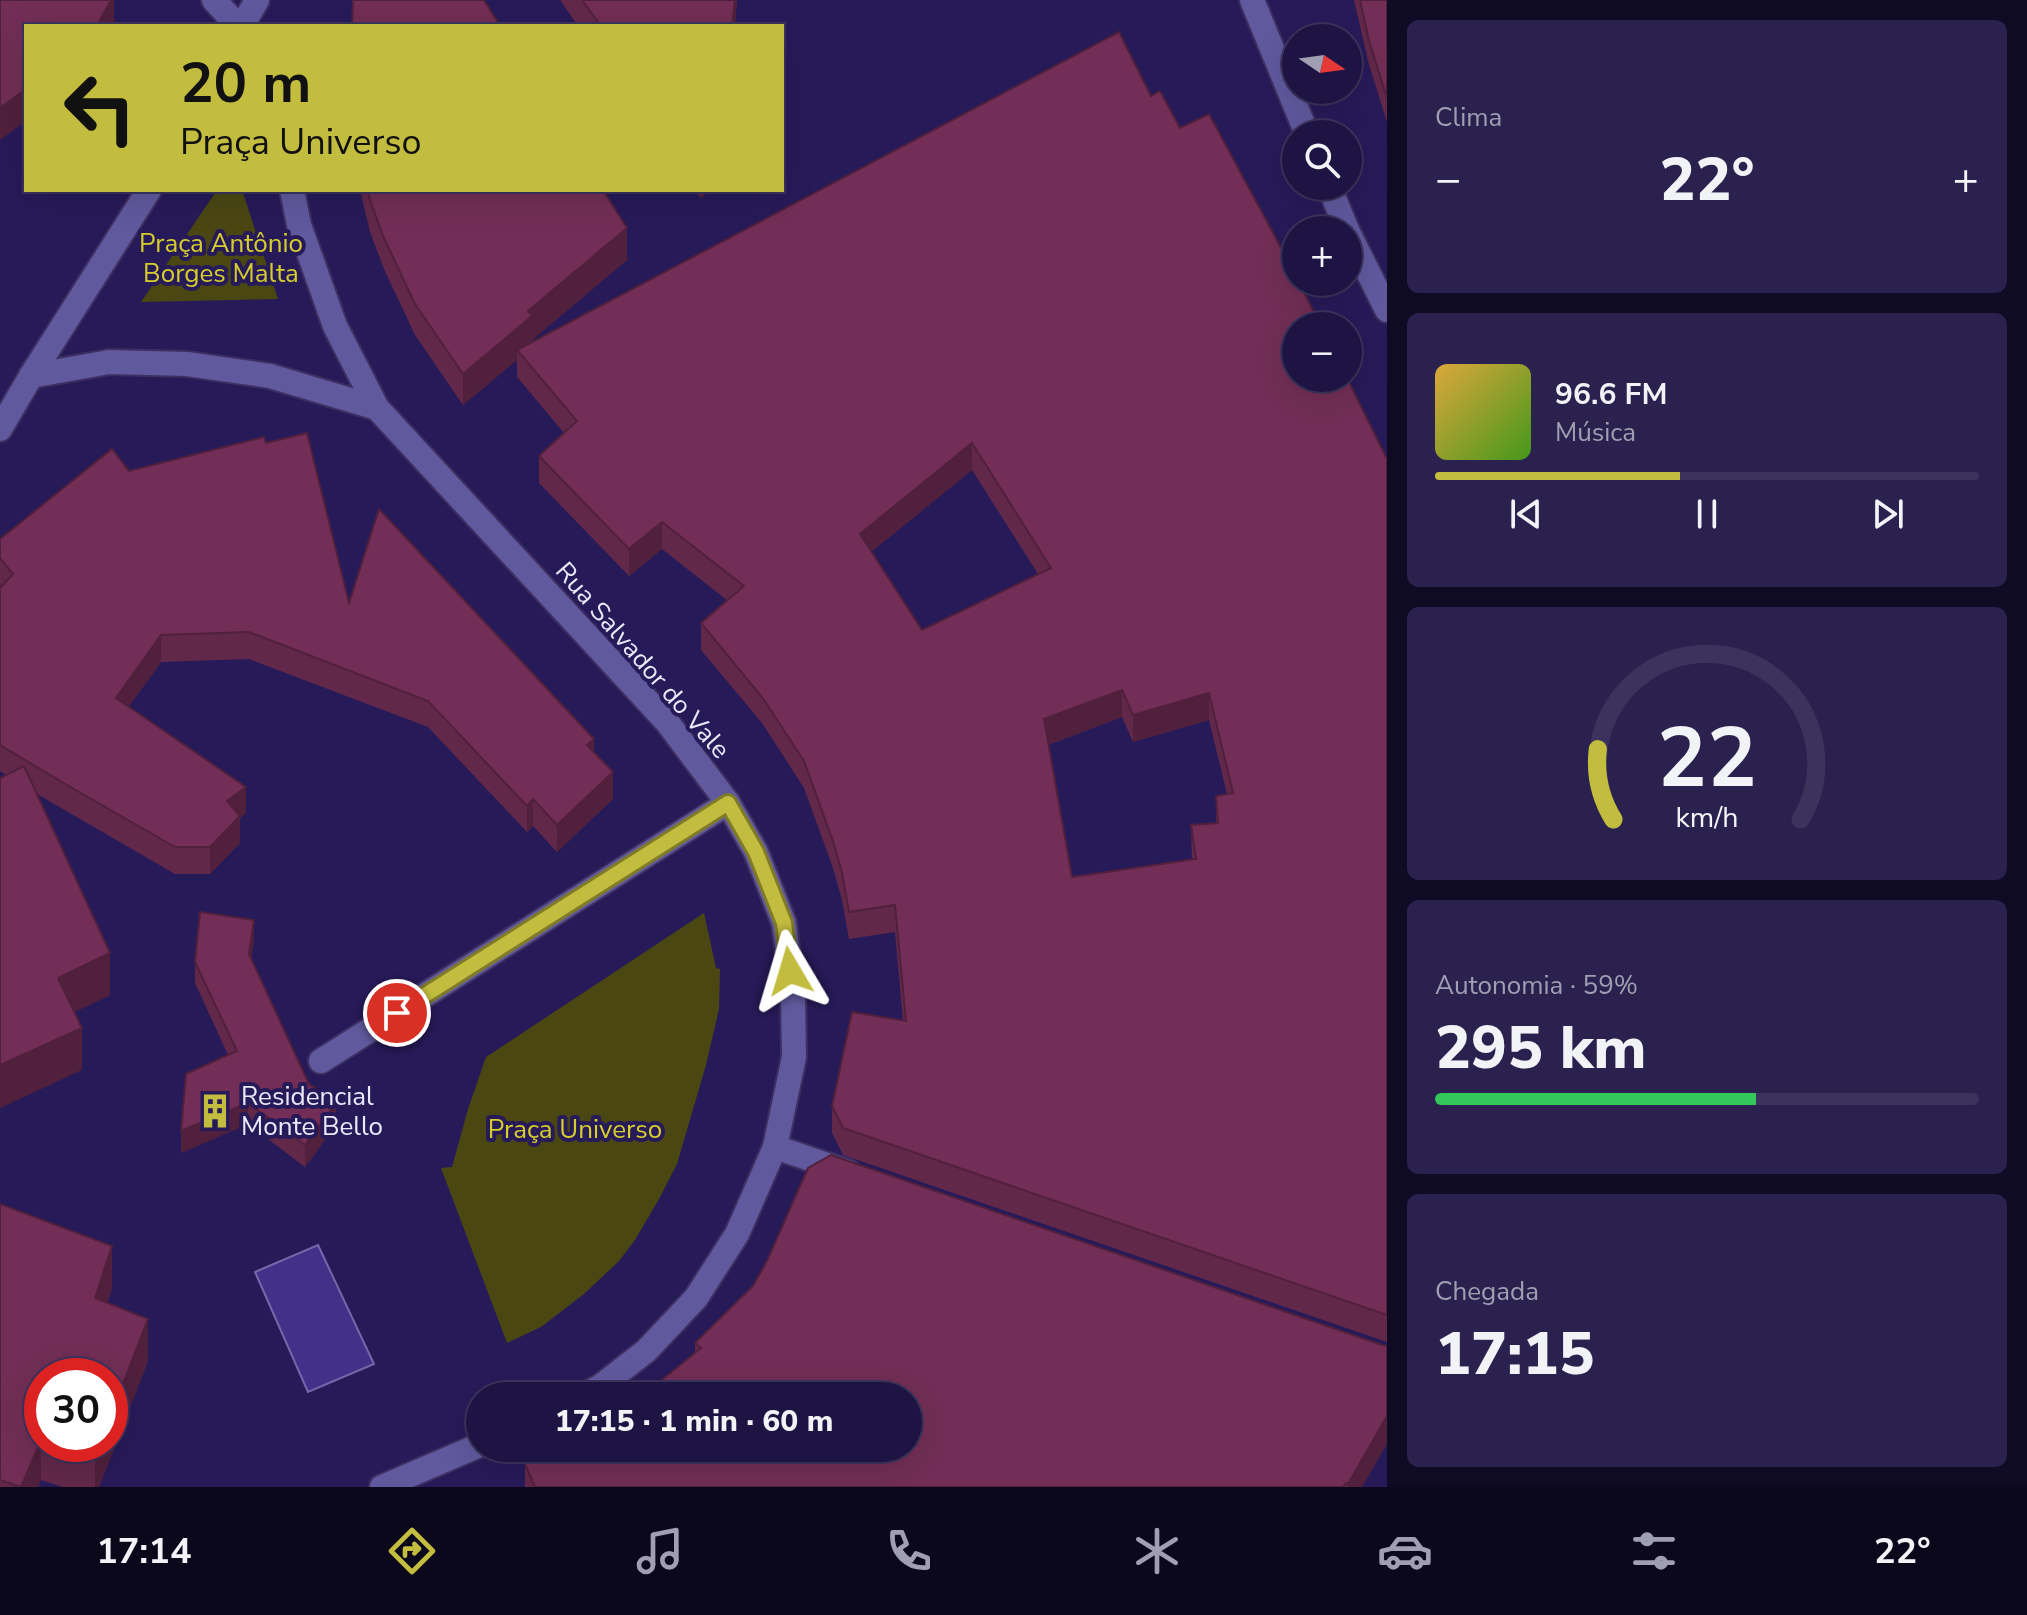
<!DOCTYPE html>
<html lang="pt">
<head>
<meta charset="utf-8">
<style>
  :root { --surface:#1d1443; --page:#2a214e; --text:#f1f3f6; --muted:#a09eb2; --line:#3b335c; --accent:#c3bd3f }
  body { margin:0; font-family:"Nunito Sans",sans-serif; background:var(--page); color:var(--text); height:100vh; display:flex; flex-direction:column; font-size:30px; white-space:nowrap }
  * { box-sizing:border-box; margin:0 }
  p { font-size:26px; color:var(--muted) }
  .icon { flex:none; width:44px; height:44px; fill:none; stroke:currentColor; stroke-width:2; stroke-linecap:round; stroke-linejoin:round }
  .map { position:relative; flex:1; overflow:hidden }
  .panel { display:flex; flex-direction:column; gap:20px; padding:20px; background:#100b25; width:640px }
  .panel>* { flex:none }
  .guide { position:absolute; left:24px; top:24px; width:760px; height:168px; border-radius:0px; box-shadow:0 8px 32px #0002,0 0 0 2px var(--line); background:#c3bd3f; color:#111; overflow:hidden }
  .needle { width:52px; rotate:103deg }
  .buttons { position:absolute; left:1282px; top:24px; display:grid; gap:16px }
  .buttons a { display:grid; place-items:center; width:80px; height:80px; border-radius:50%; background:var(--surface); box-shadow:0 8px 32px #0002,0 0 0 2px var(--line); font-size:40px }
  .speed { position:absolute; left:24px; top:1358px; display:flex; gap:16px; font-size:40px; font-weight:700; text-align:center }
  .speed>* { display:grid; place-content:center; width:104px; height:104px; border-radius:50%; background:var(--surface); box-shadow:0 8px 32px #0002,0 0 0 2px var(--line); line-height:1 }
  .speed .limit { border:12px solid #d22; background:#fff; color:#111 }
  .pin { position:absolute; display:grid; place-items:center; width:68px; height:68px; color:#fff; margin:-34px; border:4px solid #fff; border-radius:50%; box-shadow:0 2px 8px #0007 }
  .me { position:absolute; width:88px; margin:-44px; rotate:353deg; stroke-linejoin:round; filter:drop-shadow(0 0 6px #0008) }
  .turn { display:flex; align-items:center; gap:28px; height:168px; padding:0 24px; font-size:36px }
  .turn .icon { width:104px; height:104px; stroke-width:2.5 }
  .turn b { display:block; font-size:56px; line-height:68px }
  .big { font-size:60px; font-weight:800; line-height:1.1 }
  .panel .widget { flex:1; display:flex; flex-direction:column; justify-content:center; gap:12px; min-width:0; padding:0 28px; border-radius:12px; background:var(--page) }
  .panel .dial { align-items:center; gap:0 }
  .dial svg { height:208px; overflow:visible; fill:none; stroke:var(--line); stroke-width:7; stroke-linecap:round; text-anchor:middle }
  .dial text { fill:var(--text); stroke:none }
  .song { display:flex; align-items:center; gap:24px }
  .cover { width:96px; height:96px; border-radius:12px; background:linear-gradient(135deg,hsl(40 70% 55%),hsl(100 70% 35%)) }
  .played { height:8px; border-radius:4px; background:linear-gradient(90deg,var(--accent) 45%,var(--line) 45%) }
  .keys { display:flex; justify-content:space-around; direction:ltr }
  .heat { display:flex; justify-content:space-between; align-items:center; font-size:44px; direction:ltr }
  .charge { height:12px; border-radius:6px; background:linear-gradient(90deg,#34c759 59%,var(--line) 0) }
  .trip { position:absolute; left:466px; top:1382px; width:456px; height:80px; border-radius:40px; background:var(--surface); box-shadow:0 8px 32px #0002,0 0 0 2px var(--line); font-weight:800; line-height:80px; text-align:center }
  .tabs { display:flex; height:128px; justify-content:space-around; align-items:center; background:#0c081b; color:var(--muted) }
  .tabs .icon { width:56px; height:56px }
  .tabs .selected { color:var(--accent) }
  .tabs b { font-size:36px; color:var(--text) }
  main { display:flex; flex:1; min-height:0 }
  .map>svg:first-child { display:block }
  .green { fill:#4a4713 }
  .water { fill:#423188; stroke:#7468aa; stroke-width:2 }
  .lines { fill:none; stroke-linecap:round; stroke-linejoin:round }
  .minor-casing { stroke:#3e2f62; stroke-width:28 }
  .minor { stroke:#60599e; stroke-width:24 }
  .wall { fill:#62284a; fill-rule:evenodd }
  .shaded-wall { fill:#50203c }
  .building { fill:#722e56; stroke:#50203c; stroke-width:2; fill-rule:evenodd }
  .route-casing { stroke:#7f7b29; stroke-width:20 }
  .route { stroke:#c3bd3f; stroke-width:14 }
  .labels { text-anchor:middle; stroke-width:8; stroke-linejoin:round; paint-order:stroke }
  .park-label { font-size:26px; fill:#d5ce2b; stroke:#271a59 }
  .street-label { font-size:26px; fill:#e9e9f9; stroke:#271a59 }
  .poi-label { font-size:26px; fill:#e9e9f9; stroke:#271a59; text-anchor:start }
</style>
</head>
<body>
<main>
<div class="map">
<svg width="1387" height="1487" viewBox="0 0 1387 1487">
  <rect width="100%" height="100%" fill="#271a59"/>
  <g class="green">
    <path d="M217,190H242L278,299L141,302Z"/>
    <path d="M704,913L716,968L720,969L719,1009L706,1065L677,1164L659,1199L635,1240L619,1261L584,1294L541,1327L507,1343L441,1168L452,1167L468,1109L486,1057Z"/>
  </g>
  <path class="water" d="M318,1245L374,1364L308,1392L255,1272Z"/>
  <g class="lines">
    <g class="minor-casing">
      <g id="minor">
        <path d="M214,0L238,26"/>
        <path d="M1252,0L1307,134"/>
        <path d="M242,26L257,0"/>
        <path d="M1329,186L1347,230"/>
        <path d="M292,190L299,225L335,326L377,408L667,722L728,803L756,852L784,923L793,994L794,1057L775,1147L737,1234L696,1298L646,1351L601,1386L583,1396"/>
        <path d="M1348,232L1387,310"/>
        <path d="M31,376L109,362L187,364L270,376L377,408"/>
        <path d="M0,429L31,376L149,190"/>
        <path d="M321,1061L728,803"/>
        <path d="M775,1147L848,1172"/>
        <path d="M382,1487L480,1445"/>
      </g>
    </g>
    <use href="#minor" class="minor"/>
  </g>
  <g class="wall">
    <path d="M560,0H737L735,26H578Z"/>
    <path d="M1354,0H1387V122L1369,65Z"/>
    <path d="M1151,96L1180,128L1387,459V1342L843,1155L832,1133V1106L903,1021L895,932L849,939L842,900L833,868L804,788L762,723L701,650V623L728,601L662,549L629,576L539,483V456L564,433L517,377V360L463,405L415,335L384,269L370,232L360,190H603L627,260L532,340V342ZM972,470L1038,574L922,630L871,552ZM1122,717L1133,742L1209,720L1227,794L1216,796V823L1191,825L1192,859L1072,877L1048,745Z"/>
    <path d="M695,190H711L701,198Z"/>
    <path d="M266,443L349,603L594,752L613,799L557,852L533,826L527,832L428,727L249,659L161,662L129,706L246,813L240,818V843L210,874H175L37,794L110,995L74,1012L82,1070L6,775L0,771V588L1,586L0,585V539L129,471Z"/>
    <path d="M254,941L251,959L309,1084L336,1125L305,1167L248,1124L181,1153L228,1055L195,983V962Z"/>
    <path d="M0,1204L112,1288L107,1303L148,1361L99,1487H63L41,1480L38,1487H0ZM42,1376L110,1444H42Z"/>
    <path d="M695,1343L1382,1345L1387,1443L1362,1487H525V1464L908,1448L695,1352Z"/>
  </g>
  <g class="shaded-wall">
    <path d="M111,0H114V26H97Z"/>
    <path d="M735,0H737L735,26H732Z"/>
    <path d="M26,89V121L0,140V108Z"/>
    <path d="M701,190H711L701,198Z"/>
    <path d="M627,228V260L532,340V348L517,350V360L463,405V374L528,311Z"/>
    <path d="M972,443V470L860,561V534Z"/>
    <path d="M662,522V549L629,576V549Z"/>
    <path d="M161,635V662L116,724V698Z"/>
    <path d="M1122,690V717L1044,746V719Z"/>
    <path d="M1209,693V720L1133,742V715Z"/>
    <path d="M594,739V766L587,745Z"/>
    <path d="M613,772V799L557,852V825Z"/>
    <path d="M246,787V813L240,818V843L210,874V847L227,801Z"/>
    <path d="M533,799V826L527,832V806Z"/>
    <path d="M254,920V941L249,976V954Z"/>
    <path d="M110,953V995L58,1020V978Z"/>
    <path d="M82,1028V1070L0,1108V1065Z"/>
    <path d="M248,1103V1124L181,1153V1131Z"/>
    <path d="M336,1103V1125L305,1167V1145Z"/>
    <path d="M112,1246V1288L95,1341V1298Z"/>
    <path d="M148,1319V1361L99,1487H95V1456L100,1444H110V1417Z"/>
    <path d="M1387,1416V1443L1362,1487H1348V1484Z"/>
    <path d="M41,1438V1480L38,1487H21Z"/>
  </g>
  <g class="building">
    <path d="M0,0H111L97,26H26V89L0,108Z"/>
    <path d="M353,0H484L500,26H352Z"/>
    <path d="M582,0H735L732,26H601Z"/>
    <path d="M1360,0H1387V98L1369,41Z"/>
    <path d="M1119,32L1151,96L1160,91L1180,128L1209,114L1278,242L1296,277V282H1299L1321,326H1296V378H1347L1387,459V1315L843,1128L832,1106L852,1012L906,1021L895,905L849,912L842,873L833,841L804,761L762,697L701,623L744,586L662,522L629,549L539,456L577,421L517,350ZM972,443L1051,568L922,630L860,534ZM1122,690L1133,715L1209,693L1233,793L1216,796L1218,823L1191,825L1196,859L1072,877L1044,719Z"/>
    <path d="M368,190H603L627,228L528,311L532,316L463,374L415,304L384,238L370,200Z"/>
    <path d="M307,433L349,603L379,509L594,739L587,745L613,772L557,825L533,799L527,806L428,701L249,632L161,635L116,698L246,787L227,801L240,816L210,847H175L67,785L0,745V588L13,574L0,558V539L112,449L129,471L264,437L266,443Z"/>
    <path d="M24,766L110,953L58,978L82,1028L0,1065V778Z"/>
    <path d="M200,912L254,920L249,954L309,1084L336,1103L305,1145L248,1103L181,1131L186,1074L237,1051L195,962Z"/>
    <path d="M831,1155L1382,1345L1387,1346V1416L1348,1484L1346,1483L1343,1487H535L525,1464L558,1448H908V1396H642L701,1348L695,1343L753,1286L767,1261L808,1168Z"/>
    <path d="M0,1204L112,1246L95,1298L148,1319L110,1417V1376H42V1438L21,1487L0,1480Z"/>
    <path d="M60,1444H100L95,1456Z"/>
  </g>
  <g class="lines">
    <g class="route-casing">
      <path id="route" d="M397,1013L728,803L756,852L784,923L790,971"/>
    </g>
    <use href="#route" class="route"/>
  </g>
  <defs>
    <g id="building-bare" transform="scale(2.76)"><path d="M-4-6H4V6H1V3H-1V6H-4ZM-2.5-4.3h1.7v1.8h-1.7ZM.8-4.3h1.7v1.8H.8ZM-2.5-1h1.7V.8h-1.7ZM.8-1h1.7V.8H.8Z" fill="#c3bd3f" stroke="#271a59" stroke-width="2.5" paint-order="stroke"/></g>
  </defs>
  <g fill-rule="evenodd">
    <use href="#building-bare" x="215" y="1111"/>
  </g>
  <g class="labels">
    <g class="park-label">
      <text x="221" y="252">Praça Antônio<tspan x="221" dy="30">Borges Malta</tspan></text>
      <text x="575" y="1138">Praça Universo</text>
    </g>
    <g class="street-label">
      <text transform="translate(643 660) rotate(49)" y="9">Rua Salvador do Vale</text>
    </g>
    <g class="poi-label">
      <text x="241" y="1105">Residencial<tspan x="241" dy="30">Monte Bello</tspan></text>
    </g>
  </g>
</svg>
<div class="buttons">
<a><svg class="needle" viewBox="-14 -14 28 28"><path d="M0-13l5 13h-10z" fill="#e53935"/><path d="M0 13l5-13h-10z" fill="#a09eb2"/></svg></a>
<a><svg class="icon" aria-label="search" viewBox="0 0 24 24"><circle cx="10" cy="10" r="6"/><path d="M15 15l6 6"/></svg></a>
<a>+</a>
<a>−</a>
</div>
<div class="speed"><div class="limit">30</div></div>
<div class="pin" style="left:397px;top:1013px;background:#d93025"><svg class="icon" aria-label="arrive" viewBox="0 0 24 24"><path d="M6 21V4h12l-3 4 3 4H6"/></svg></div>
<svg class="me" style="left:790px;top:971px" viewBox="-20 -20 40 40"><path d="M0-17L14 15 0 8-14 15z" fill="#c3bd3f" stroke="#fff" stroke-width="4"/></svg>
<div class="trip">17:15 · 1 min · 60 m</div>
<div class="guide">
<div class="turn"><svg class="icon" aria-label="left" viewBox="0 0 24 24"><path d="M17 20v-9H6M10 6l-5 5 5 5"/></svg><div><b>20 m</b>Praça Universo</div></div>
</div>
</div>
<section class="panel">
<div class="widget"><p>Clima</p>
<div class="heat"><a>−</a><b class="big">22°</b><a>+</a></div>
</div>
<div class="widget">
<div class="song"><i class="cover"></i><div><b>96.6 FM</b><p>Música</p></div></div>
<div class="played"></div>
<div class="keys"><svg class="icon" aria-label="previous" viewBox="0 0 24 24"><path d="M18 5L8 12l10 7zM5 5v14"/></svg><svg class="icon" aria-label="pause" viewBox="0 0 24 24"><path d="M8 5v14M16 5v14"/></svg><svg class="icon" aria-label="next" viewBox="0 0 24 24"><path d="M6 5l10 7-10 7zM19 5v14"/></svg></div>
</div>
<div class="widget dial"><svg viewBox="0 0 100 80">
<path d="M14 69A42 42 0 1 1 86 69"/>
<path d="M14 69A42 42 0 0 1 8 42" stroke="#c3bd3f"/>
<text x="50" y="56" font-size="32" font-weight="700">22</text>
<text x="50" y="72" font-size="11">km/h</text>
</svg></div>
<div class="widget"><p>Autonomia · 59%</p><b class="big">295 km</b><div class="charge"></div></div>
<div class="widget"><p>Chegada</p><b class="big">17:15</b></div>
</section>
</main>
<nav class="tabs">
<b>17:14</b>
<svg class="icon selected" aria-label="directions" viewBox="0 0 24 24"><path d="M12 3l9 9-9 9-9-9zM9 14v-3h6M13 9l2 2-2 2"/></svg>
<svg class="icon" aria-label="music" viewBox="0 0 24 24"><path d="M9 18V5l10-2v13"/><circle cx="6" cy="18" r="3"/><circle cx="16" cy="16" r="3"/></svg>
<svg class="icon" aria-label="phone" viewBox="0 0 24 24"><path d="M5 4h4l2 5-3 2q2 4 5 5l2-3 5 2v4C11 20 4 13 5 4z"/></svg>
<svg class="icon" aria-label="climate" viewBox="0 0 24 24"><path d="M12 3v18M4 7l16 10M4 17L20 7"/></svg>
<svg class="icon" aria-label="car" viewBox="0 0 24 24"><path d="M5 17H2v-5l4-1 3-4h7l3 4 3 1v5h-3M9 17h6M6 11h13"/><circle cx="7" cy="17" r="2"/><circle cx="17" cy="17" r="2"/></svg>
<svg class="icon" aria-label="filters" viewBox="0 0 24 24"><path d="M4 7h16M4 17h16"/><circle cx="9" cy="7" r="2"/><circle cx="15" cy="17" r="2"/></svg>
<b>22°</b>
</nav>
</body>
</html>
